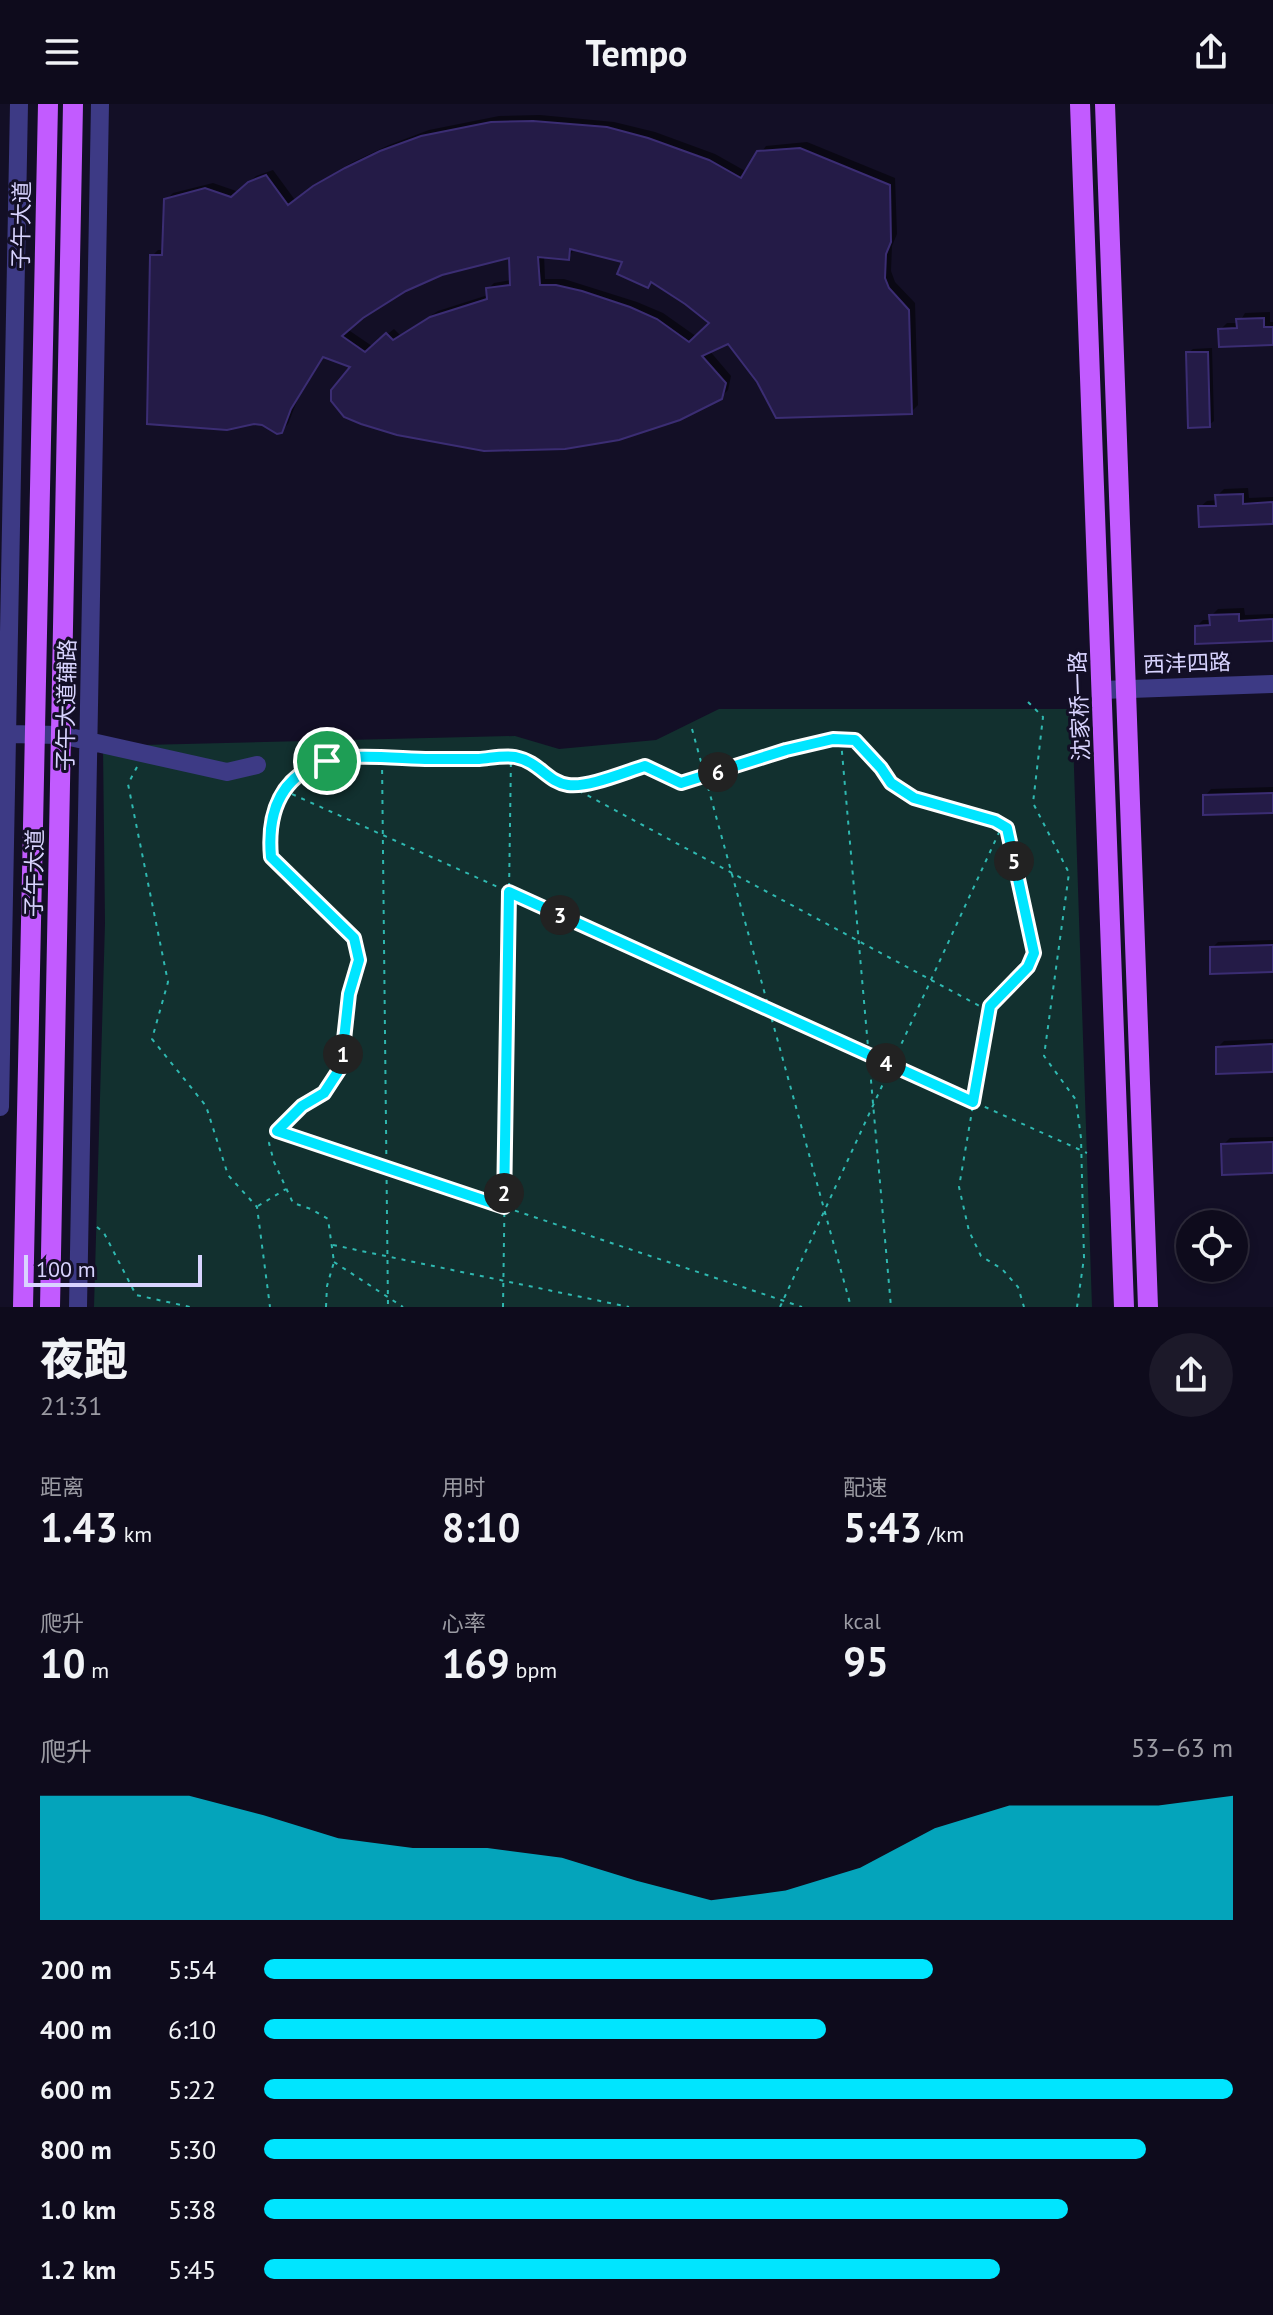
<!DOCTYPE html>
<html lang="zh">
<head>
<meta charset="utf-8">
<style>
	:root { --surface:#0e0b1c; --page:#1c1929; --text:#f1f3f6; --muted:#9b9ba3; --line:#2e2b3b; --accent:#00e5ff }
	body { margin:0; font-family:"PT Sans","Noto Sans SC",sans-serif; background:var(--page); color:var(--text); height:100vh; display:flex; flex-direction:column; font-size:30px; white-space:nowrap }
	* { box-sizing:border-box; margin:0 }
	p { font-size:26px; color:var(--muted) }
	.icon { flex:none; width:44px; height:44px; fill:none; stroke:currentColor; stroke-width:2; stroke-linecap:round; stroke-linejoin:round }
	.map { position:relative; height:1203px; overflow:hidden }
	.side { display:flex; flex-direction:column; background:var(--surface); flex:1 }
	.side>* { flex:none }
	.buttons { position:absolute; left:1176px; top:1106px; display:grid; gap:16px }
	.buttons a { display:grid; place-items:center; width:72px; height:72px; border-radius:50%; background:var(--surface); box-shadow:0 4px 12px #0003,0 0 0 2px var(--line); font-size:40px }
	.scale { position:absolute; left:24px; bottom:20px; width:178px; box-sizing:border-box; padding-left:8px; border:4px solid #d9d4ff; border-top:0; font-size:22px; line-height:28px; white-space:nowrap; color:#d9d4ff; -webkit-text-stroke:6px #130f26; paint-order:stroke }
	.pin { position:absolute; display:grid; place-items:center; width:68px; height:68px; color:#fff; margin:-34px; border:4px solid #fff; border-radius:50%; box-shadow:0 2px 8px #0007 }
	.km { position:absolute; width:40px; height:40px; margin:-20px; border-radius:50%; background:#222; color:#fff; font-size:22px; line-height:40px; text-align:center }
	.round { display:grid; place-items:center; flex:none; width:84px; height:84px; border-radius:42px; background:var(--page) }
	.head { display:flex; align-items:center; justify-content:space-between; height:136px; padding:0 40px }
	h1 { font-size:44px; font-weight:800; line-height:60px }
	.stats { display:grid; grid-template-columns:repeat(3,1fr); gap:12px; height:136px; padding:8px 40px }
	.stats div { display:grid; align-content:center }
	.stats b { font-size:40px; font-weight:800 }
	.stats small { font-size:22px; font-weight:400 }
	.stats p { font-size:22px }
	.chart { height:224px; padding:16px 40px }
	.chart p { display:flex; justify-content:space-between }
	.chart svg { width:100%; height:144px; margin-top:8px; fill:var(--accent); opacity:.7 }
	ul { padding:0 40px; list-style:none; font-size:26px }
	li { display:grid; grid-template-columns:128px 96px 1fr; align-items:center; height:60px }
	li i { height:20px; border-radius:10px; background:var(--accent) }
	header { display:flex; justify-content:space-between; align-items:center; height:104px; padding:0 40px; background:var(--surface); font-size:36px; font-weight:800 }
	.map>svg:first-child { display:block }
</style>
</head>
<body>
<header><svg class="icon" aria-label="menu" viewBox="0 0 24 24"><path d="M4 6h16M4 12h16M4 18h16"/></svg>Tempo<svg class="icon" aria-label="share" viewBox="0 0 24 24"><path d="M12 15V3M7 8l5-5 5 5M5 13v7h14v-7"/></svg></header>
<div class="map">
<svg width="1273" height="1203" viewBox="0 0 1273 1203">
	<rect width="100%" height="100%" fill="#130f26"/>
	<path fill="#12302f" d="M719,605H1072L1092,1203H94L105,819L103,642L515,632L559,645L656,636Z"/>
	<path fill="#0007" fill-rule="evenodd" d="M540,11L614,18L655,28L715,50L747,68L766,42L807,38L895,74L897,130L892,142L891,167L895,178L915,199L918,301L911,308L759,277L729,237L709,246L731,272L728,286L721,293L353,262L325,251L297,297L288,320L281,327L152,152L158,146H165L166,96L173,89L213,79L239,88L256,72L273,66L295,96L322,76L353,58L389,41L429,26L499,12ZM575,144L624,157L647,182L652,177L686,198L712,219L697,233L663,209L637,198L564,175H545L544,151L568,154ZM511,151L512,176L494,179L488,185V191L438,207L400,231L394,225L372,242L347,225L394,191L425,176Z
		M1270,208V218H1273V239L1220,226L1227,219H1239L1245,209Z
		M1212,244L1214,317L1209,321L1188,249L1193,245Z
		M1248,384L1249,394L1273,393V418L1200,403L1207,397L1217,396V392L1224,385Z
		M1244,504L1245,511L1273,510V535L1197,522L1203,516H1211V512L1218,505Z
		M1273,683V707L1205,692L1211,685Z
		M1273,836V866L1212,844L1218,838Z
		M1273,935V966L1218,943L1224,937Z
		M1273,1033V1067L1223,1041L1230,1034Z"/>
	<path fill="#241b47" stroke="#3b2d73" stroke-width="2" fill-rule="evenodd" d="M533,17L607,23L648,34L709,56L741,74L757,47L800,44L890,81L891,138L886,150L885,174L889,184L909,206L912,310L776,314L757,278L728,240L702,252L726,279L722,295L680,316L619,336L565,345L484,347L397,331L361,320L344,313L331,297V286L350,263L323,253L291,305L282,329L277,330L262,321L254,320L227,326L147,320L150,151H162L164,95L205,84L231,93L248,78L266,71L288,101L313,82L345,64L380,47L421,32L491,18ZM570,145L622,158L617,170L648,184L651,178L685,200L709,219L689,238L657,215L630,203L582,187L556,181H540L538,153L569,156ZM509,154L510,181L486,184L487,195L430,213L393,236L386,229L365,248L342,232L363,214L406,187L442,171Z
		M1264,214V223H1273V241L1219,243L1218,225L1237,224L1236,215Z
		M1186,248H1208L1210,323L1188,324Z
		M1243,390V400L1273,398V420L1199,423L1198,402H1216L1215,391Z
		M1239,510V517L1273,515V537L1195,540V522L1210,521L1209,511Z
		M1273,689V709L1203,711V691Z
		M1273,841V868L1210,870V843Z
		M1273,940V968L1216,970V943Z
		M1273,1038V1069L1222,1071L1221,1040Z"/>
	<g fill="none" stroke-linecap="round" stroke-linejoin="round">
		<path stroke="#2fb8b0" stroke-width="2" stroke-dasharray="4 6" stroke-linecap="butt" d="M692,625L851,1203
			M841,637L891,1203
			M382,656L388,1203
			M137,663L128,680L168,878L152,935L206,1002L228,1071L257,1103L270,1203
			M570,682L987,906
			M283,686L1087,1049
			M278,1027L802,1203
			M258,1102L286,1085
			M97,1123L104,1129L136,1191L190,1203
			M333,1141L629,1203
			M334,1158L403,1203
			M326,1203L327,1182L334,1158L328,1115L311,1105L293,1099L274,1058L269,1039L302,1002L324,989L341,963L349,890L359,856L354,834L319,797L271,753C267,709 280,671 326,657C354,648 400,655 430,655C446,655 463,655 479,655C491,654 504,651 515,653C540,658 547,678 568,681C588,684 626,668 645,662L681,679C738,664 795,635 855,636L881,664L891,679L914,694L995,717L1007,724L1034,849L1028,863L990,902L959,1083L969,1127L981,1152L1002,1165L1018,1183L1024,1203
			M503,1203L511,652
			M780,1203L1002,722"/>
		<path stroke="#3d3a85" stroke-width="18" d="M1102,586L1273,580
			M7,630L61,631L227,668L257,661
			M0,1003L19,0
			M78,1203L100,0"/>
		<path stroke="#c25bff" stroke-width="20" d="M1080,0L1124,1203
			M1105,0L1148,1203
			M23,1203L48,0
			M50,1203L73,0"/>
		<path stroke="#2fb8b0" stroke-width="2" stroke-dasharray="4 6" stroke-linecap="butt" d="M1028,598L1043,613L1033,699L1069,769L1044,952L1076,996L1081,1034L1084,1154L1077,1203"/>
	</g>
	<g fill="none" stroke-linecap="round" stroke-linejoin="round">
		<g stroke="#fff" stroke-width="16">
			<path id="route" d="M833,635L855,636L881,664L891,679L914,694L995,717L1007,724L1034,849L1028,863L990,902L973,998L509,788L504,1103L277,1027L302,1002L324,989L341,963L349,890L359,856L354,834L271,753C267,709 280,672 326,657C352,649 402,655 430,655C446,655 463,655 479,655C491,654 504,651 515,653C540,658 547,678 568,681C588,684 625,668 645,662L681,679L786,646Z"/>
		</g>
		<use href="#route" stroke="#00e5ff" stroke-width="10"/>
	</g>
	<g text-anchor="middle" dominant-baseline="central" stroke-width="6" stroke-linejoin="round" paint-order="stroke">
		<g font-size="22" fill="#d9d4ff" stroke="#130f26">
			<text transform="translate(21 121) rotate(-89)">子午大道</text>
			<text transform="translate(1187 559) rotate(-2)">西沣四路</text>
			<text transform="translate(66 601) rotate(-89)">子午大道辅路</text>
			<text transform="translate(1079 602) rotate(-92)">沈家桥一路</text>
			<text transform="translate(34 769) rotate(-89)">子午大道</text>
		</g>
	</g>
</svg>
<div class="buttons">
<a><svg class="icon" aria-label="locate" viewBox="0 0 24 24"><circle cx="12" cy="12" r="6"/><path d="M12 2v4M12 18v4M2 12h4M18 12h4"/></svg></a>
</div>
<div class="scale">100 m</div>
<div class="pin" style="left:327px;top:657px;background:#1e9e55"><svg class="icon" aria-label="arrive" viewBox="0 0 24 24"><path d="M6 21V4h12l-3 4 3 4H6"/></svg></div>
<b class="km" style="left:343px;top:950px">1</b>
<b class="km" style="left:504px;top:1089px">2</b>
<b class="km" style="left:560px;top:811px">3</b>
<b class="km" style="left:886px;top:959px">4</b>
<b class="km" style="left:1014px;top:757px">5</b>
<b class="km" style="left:718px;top:668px">6</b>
</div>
<section class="side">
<div class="head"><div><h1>夜跑</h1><p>21:31</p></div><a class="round"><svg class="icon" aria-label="share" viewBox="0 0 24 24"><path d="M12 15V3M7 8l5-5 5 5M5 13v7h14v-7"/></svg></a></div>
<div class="stats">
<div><p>距离</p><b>1.43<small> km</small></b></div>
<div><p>用时</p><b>8:10</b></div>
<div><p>配速</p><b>5:43<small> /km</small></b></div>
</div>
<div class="stats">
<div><p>爬升</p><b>10<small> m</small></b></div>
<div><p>心率</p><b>169<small> bpm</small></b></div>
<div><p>kcal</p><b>95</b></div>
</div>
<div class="chart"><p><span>爬升</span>53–63 m</p>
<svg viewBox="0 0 160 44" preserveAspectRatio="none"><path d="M0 44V6L10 6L20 6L30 12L40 19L50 22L60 22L70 25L80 32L90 38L100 35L110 28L120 16L130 9L140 9L150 9L160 6V44z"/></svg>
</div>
<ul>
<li><b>200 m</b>5:54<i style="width:69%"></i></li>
<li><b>400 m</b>6:10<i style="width:58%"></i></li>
<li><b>600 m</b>5:22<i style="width:100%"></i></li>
<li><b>800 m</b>5:30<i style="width:91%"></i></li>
<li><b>1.0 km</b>5:38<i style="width:83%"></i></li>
<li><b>1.2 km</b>5:45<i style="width:76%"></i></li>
</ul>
</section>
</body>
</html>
